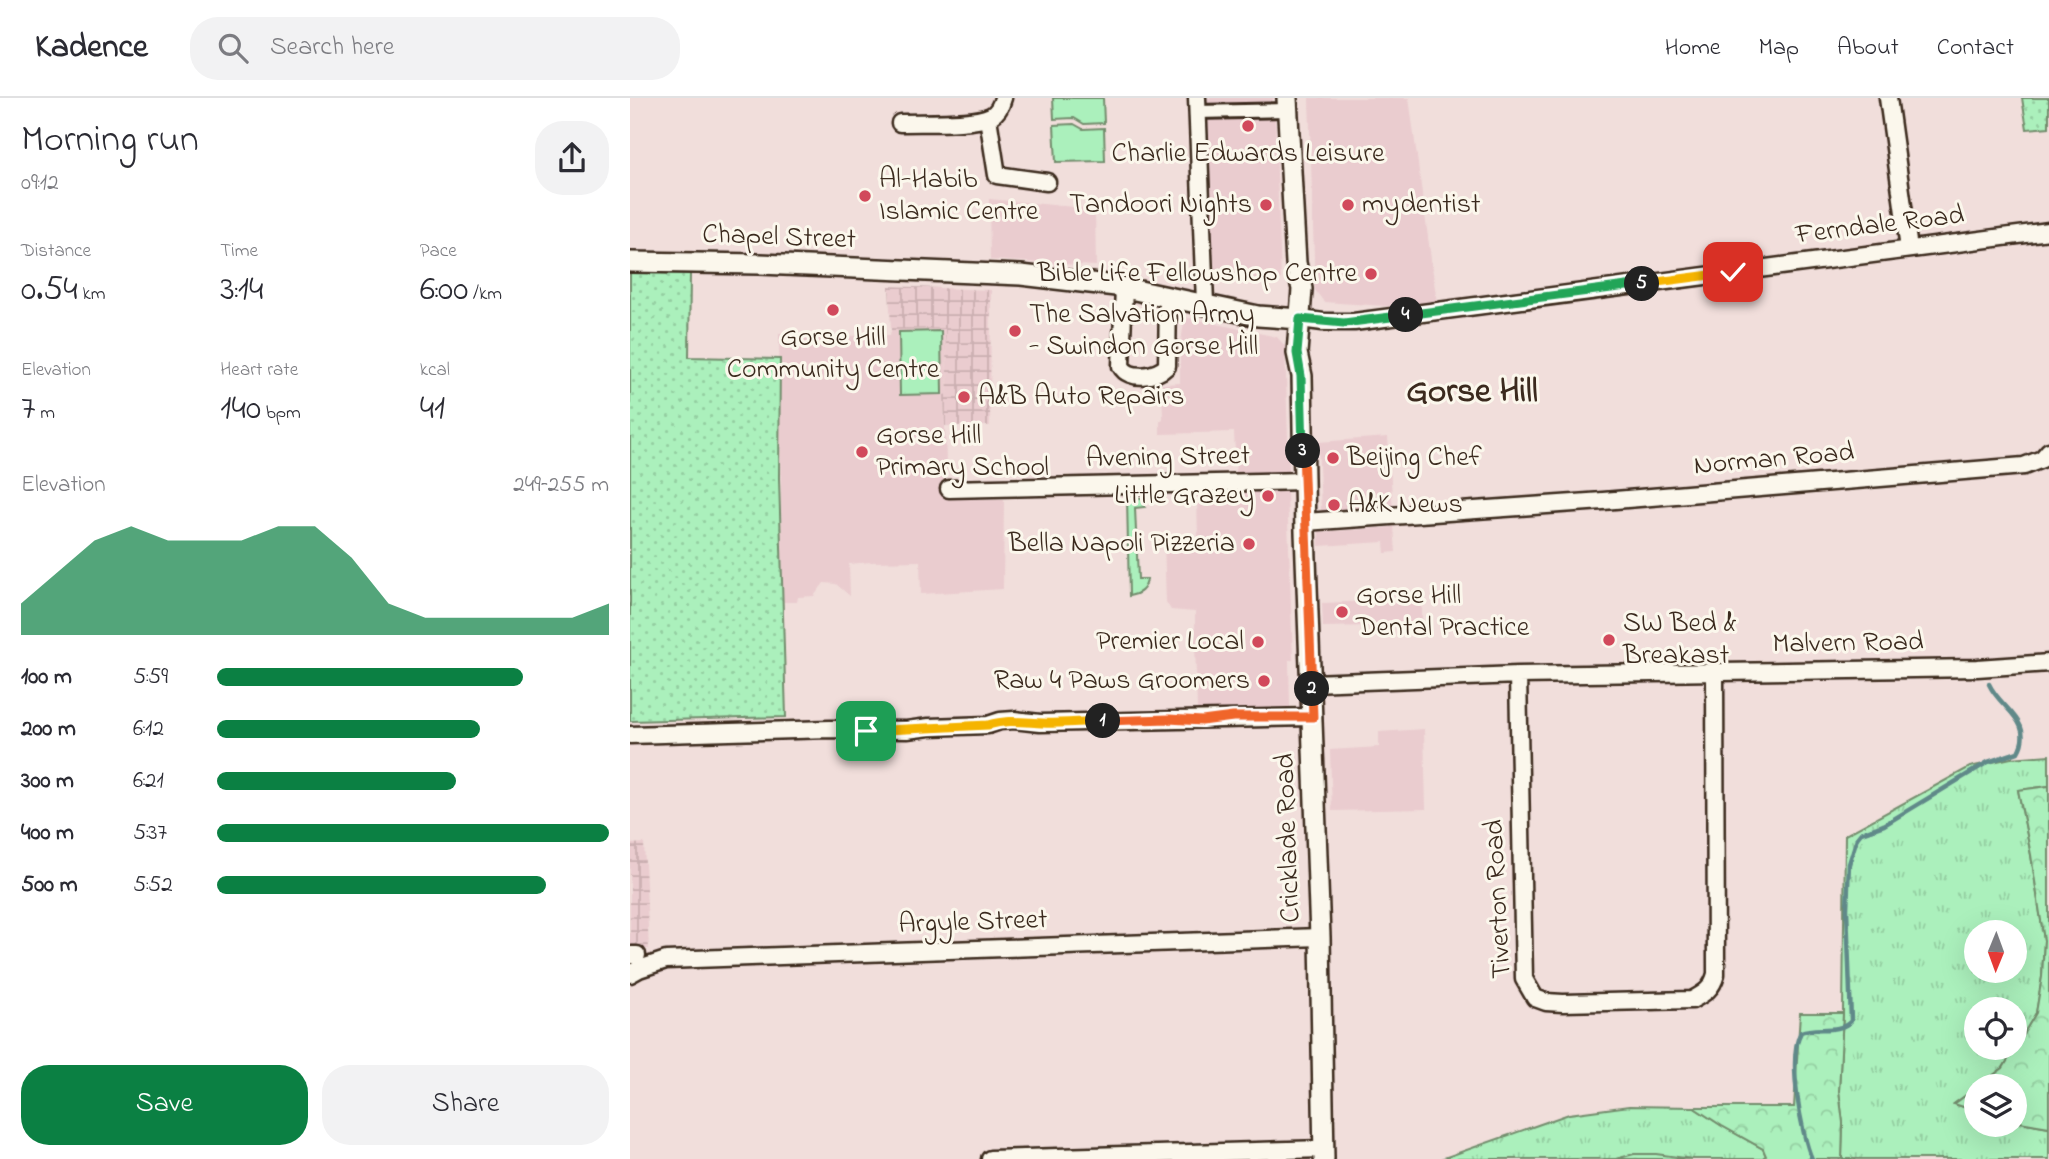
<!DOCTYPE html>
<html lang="en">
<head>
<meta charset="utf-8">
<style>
	:root { --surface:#fff; --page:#f2f2f3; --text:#2b2b33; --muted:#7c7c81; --line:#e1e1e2; --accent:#0b8043 }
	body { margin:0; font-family:"Indie Flower",sans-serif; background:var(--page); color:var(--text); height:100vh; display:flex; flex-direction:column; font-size:26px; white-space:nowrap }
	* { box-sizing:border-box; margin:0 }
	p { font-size:23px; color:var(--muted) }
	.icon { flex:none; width:38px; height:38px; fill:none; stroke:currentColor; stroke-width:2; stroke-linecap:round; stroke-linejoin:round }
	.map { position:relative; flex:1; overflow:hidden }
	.details { display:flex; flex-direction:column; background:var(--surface); width:630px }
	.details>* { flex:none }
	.needle { width:46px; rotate:181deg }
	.buttons { position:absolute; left:1334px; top:822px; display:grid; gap:14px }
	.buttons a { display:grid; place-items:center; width:63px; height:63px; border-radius:50%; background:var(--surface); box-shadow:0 7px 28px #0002; font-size:35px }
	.pin { position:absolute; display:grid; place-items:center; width:60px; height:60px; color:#fff; margin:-30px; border-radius:14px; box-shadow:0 4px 10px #0006 }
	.km { position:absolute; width:35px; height:35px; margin:-18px; border-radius:50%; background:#222; color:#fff; font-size:19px; line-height:35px; text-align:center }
	.round { display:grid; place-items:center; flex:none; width:74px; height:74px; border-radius:28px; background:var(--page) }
	.headline { display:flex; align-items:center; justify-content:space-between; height:119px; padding:0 21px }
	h1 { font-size:38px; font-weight:600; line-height:52px }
	.metrics { display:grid; grid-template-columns:repeat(3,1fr); gap:10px; height:119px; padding:7px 21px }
	.metrics div { display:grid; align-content:center }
	.metrics b { font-size:35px; font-weight:600 }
	.metrics small { font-size:19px; font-weight:400 }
	.metrics p { font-size:19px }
	.chart { height:196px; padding:14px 21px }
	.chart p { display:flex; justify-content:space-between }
	.chart svg { width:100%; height:126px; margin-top:7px; fill:var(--accent); opacity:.7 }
	.cta { display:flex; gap:14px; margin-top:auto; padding:14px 21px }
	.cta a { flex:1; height:80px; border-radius:28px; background:var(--accent); color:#fff; font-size:28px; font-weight:600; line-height:80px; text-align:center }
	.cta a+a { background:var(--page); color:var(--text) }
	ul { padding:0 21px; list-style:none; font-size:23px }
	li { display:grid; grid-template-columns:112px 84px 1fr; align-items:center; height:52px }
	li i { height:18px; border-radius:9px; background:var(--accent) }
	header { display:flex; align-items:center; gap:42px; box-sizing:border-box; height:98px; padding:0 35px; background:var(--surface); border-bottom:2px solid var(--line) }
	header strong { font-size:33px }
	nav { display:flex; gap:38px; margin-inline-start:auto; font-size:24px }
	.search { width:490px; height:63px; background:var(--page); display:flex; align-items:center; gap:18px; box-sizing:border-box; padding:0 24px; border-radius:28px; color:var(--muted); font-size:26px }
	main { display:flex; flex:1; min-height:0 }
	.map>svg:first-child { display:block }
</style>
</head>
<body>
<header>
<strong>Kadence</strong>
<div class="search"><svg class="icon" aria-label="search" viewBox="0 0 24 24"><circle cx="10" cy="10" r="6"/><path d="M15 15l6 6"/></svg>Search here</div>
<nav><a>Home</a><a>Map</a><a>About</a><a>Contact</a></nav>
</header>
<main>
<section class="details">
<div class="headline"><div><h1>Morning run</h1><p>09:12</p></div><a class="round"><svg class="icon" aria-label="share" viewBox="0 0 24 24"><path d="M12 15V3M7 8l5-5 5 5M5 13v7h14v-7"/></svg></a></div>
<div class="metrics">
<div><p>Distance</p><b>0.54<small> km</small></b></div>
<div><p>Time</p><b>3:14</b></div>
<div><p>Pace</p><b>6:00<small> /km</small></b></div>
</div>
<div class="metrics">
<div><p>Elevation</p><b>7<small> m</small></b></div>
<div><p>Heart rate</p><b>140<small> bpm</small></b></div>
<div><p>kcal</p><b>41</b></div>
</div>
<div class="chart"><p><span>Elevation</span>249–255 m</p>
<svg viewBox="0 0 160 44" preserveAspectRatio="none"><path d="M0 44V33L10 22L20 11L30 6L40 11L50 11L60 11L70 6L80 6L90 17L100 33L110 38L120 38L130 38L140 38L150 38L160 33V44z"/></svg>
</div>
<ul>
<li><b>100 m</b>5:59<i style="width:78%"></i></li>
<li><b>200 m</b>6:12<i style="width:67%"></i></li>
<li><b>300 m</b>6:21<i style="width:61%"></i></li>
<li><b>400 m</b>5:37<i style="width:100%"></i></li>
<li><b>500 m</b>5:52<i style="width:84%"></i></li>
</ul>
<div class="cta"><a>Save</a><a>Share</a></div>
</section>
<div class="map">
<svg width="1419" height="1061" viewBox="0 0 1419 1061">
	<defs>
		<pattern id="industrial-grid" width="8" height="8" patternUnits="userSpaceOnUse" patternTransform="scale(1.75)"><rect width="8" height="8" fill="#eacccf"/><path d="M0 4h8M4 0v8" fill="none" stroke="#caafb1"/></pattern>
		<pattern id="grass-tufts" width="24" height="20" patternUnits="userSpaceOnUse" patternTransform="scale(1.75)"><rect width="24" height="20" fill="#abf0bc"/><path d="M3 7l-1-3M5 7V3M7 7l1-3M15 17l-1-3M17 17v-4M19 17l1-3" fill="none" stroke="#94cea1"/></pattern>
		<pattern id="forest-crowns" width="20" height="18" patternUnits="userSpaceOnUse" patternTransform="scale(1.75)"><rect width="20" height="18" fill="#abf0bc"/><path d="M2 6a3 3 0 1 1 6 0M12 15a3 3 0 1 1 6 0" fill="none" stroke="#94cea1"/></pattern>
		<pattern id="park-dots" width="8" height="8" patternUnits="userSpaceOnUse" patternTransform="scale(1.75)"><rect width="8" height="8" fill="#abf0bc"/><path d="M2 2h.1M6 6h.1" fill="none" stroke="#94cea1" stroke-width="1.8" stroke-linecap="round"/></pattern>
	</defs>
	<rect width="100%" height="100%" fill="#f1dedb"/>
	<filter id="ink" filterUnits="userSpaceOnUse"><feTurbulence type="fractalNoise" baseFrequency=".0143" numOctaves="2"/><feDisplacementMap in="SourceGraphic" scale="14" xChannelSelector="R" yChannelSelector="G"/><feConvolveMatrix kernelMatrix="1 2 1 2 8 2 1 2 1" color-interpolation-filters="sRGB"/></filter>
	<g filter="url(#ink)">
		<path fill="#eacccf" d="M573,0H644L639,6L573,8Z
			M679,0H779L807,205L771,209L694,204L685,192Z
			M645,20L651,182L581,184L575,22Z
			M359,101L465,111L466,168L360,162Z
			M555,219L647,239L655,248L659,373L654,378L606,379L604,334L530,336V323L533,322L532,286L550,285V249Z
			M315,231L318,297H314L317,401H374L373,491L291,496L290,463L241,464L219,466L220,498L206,486L194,485L184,498L168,499L167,504H152L149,235L228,238H260L261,232Z
			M758,339L763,413L697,416L691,412L688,344Z
			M657,394L663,562H659L660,609L567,612L565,544L558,536L565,530V514L541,512L536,504L534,443L568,442L567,396Z
			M764,429L766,454L755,455L754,444L689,448V434Z
			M792,501V527L693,529L692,505Z
			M794,631L796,711L702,713L700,652L749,649V634Z"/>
		<path fill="url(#industrial-grid)" d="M259,188L361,192L360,328H315L314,297L318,296L315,231L261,232Z
			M14,745L19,851H0V746Z"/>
		<path fill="url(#grass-tufts)" stroke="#738d6d" stroke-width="2" fill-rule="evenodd" d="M497,399L512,400L515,409L505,410L508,481H517C516,492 509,496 499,498Z
			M1419,657V688L1388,692L1401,757L1414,842L1412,879L1406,915L1373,970L1324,1006L1346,1013V1027H1384V1023L1419,1029V1061H1212L1213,1025L1209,993L1213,915L1215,737L1340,669L1381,660ZM1346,835H1384V873H1346ZM1346,912H1384V950H1346Z
			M999,1008L1063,1009L1092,1028L1133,1051L1136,1058L1131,1061C1108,1061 1086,1061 1063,1061C1034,1060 1016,1053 986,1061H811L939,1016Z"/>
		<path fill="url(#forest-crowns)" stroke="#738d6d" stroke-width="2" d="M1419,688V1029L1384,1023V989H1347L1373,970L1406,915L1412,879L1414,842L1401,757L1388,692Z
			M1170,915H1213L1209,993L1213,1025L1212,1061H1131L1136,1058L1133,1051L1092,1028L1063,1009H1164Z
			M1346,990V1013L1324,1006Z
			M1004,1056H1026L1062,1061H986Z"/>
		<path fill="url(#park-dots)" stroke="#738d6d" stroke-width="2" d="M1392,0H1419V29L1397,31Z
			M0,174L60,176L59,259L150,261L149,380L156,619L0,623Z"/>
		<path fill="#abf0bc" stroke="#738d6d" stroke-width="2" d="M423,0H473L474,25L454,26L444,20L424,21Z
			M444,26L453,31L474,30L475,63L426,64L424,27Z
			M311,233L312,296L270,297L269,234Z"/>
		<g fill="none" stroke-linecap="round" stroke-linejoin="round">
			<path stroke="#608989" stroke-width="4.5" d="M1182,1061C1171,1036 1157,958 1171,934C1186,928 1209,936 1221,923L1217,811L1219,766L1227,740L1231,735L1254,727L1358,664L1388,654C1405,623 1370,611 1359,586"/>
			<g stroke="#3b2a1e" stroke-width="18">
				<path id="pedestrian" d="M567,14L658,12"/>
			</g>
			<g stroke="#3b2a1e" stroke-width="21">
				<path id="minor" d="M567,0L575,205
					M1258,0L1279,151
					M358,20L367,77L417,84
					M270,25C291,24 343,27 361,18C368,14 371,8 373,0
					M494,189L491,268C499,283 526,279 537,268L538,198
					M670,221L693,224H724L1419,133
					M319,391L674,383
					M675,424L973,403L1394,368L1412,361L1419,353
					M888,577L894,881L905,900L916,904L933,905L1062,902C1075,895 1082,891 1086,876L1085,575
					M682,585L888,577L1347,570L1419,565
					M0,637L200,631L277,632L299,629L358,627L370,623L384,622L410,625L683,619
					M0,857H7
					M0,876L9,871L36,862L690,839
					M360,1061L694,1051"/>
			</g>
			<g stroke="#3b2a1e" stroke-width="24">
				<path id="tertiary" d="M657,0L666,165L672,191L667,255L672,278L675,434L690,839L694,1061
					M0,164L130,166L391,177L486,188L628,218L670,221"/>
			</g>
			<use href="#pedestrian" stroke="#fbf7ec" stroke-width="12"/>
			<use href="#minor" stroke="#fbf7ec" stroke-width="16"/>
			<use href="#tertiary" stroke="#fbf7ec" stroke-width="19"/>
		</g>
	</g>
	<g fill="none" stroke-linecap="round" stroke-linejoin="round" filter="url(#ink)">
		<g stroke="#fff" stroke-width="14">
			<path id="split-1" d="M236,633L358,627C377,621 393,624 412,625C432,626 453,624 473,623"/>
		</g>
		<g stroke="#fff" stroke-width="14">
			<path id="split-2" d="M473,623L539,621L572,623L603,619H683L682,591"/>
		</g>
		<g stroke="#fff" stroke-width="14">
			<path id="split-3" d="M673,353L682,591"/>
		</g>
		<g stroke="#fff" stroke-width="14">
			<path id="split-4" d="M673,353L671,278L667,255L670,221L714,225L776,217"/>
		</g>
		<g stroke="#fff" stroke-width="14">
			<path id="split-5" d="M776,217L1012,186"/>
		</g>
		<g stroke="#fff" stroke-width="14">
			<path id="split-6" d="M1012,186L1103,174"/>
		</g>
		<use href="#split-1" stroke="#f5b400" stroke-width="9"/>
		<use href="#split-2" stroke="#f0652b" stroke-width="9"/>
		<use href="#split-3" stroke="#f0652b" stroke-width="9"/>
		<use href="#split-4" stroke="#22a559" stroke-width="9"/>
		<use href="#split-5" stroke="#22a559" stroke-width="9"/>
		<use href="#split-6" stroke="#f5b400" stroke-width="9"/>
	</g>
	<g fill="#d1495b" stroke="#fbf7ec" stroke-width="2.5">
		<circle cx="618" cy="28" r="7"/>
		<circle cx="235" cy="98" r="7"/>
		<circle cx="636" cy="107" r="7"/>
		<circle cx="718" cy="107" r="7"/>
		<circle cx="741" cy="176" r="7"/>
		<circle cx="203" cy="212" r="7"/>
		<circle cx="385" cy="233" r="7"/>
		<circle cx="334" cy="299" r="7"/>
		<circle cx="232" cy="354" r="7"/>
		<circle cx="703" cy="360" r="7"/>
		<circle cx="638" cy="398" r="7"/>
		<circle cx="704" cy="407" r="7"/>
		<circle cx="619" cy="446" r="7"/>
		<circle cx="712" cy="514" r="7"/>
		<circle cx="979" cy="542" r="7"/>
		<circle cx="628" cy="544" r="7"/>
		<circle cx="634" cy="583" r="7"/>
	</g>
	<g text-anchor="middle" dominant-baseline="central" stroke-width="6" stroke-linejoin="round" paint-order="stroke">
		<g font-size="28" fill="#3b2a1e" stroke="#fbf7ec" text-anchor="start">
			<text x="618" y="56" text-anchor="middle">Charlie Edwards Leisure</text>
			<text x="249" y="82">Al-Habib<tspan x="249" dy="32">Islamic Centre</tspan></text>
			<text x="622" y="107" text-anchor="end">Tandoori Nights</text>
			<text x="732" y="107">mydentist</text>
			<text x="727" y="176" text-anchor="end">Bible Life Fellowshop Centre</text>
			<text x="399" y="217">The Salvation Army<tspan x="399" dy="32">- Swindon Gorse Hill</tspan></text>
			<text x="203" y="240" text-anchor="middle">Gorse Hill<tspan x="203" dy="32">Community Centre</tspan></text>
			<text x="348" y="299">A&amp;B Auto Repairs</text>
			<text x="246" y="338">Gorse Hill<tspan x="246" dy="32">Primary School</tspan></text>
			<text x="717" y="360">Beijing Chef</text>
			<text x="624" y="398" text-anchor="end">Little Grazey</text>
			<text x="718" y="407">A&amp;K News</text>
			<text x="605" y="446" text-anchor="end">Bella Napoli Pizzeria</text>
			<text x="726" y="498">Gorse Hill<tspan x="726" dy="32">Dental Practice</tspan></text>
			<text x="993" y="526">SW Bed &amp;<tspan x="993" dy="32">Breakast</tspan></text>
			<text x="614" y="544" text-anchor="end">Premier Local</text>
			<text x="620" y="583" text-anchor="end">Raw 4 Paws Groomers</text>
		</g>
		<g font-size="28" fill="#3b2a1e" stroke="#fbf7ec">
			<text transform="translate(1250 128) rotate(-7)">Ferndale Road</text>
			<text transform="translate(149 140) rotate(2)">Chapel Street</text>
			<text transform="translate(538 360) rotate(-1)">Avening Street</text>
			<text transform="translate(1144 362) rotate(-5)">Norman Road</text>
			<text transform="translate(1218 546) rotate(-1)">Malvern Road</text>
			<text transform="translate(659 740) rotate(-92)">Cricklade Road</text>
			<text transform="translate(869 801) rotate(-93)">Tiverton Road</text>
			<text transform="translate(343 825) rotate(-2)">Argyle Street</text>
		</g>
		<g font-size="35" font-weight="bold" fill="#3b2a1e" stroke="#fbf7ec">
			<text x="842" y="294">Gorse Hill</text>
		</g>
	</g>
</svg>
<div class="buttons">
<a><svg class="needle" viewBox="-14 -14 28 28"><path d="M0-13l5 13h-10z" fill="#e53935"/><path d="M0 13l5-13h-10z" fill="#7c7c81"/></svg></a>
<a><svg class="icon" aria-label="locate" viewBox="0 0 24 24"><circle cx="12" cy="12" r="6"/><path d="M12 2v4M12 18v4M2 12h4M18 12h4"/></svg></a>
<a><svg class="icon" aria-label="layers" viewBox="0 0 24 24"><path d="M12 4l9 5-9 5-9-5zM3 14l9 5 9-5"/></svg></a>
</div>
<div class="pin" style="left:236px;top:633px;background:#1e9e55"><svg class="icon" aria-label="arrive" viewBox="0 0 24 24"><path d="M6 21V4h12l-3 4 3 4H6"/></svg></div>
<div class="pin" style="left:1103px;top:174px;background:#d93025"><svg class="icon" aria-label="check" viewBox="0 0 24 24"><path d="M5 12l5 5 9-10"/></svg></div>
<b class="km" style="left:473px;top:623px">1</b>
<b class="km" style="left:682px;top:591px">2</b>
<b class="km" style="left:673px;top:353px">3</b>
<b class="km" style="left:776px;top:217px">4</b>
<b class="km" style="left:1012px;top:186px">5</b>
</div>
</main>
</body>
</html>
